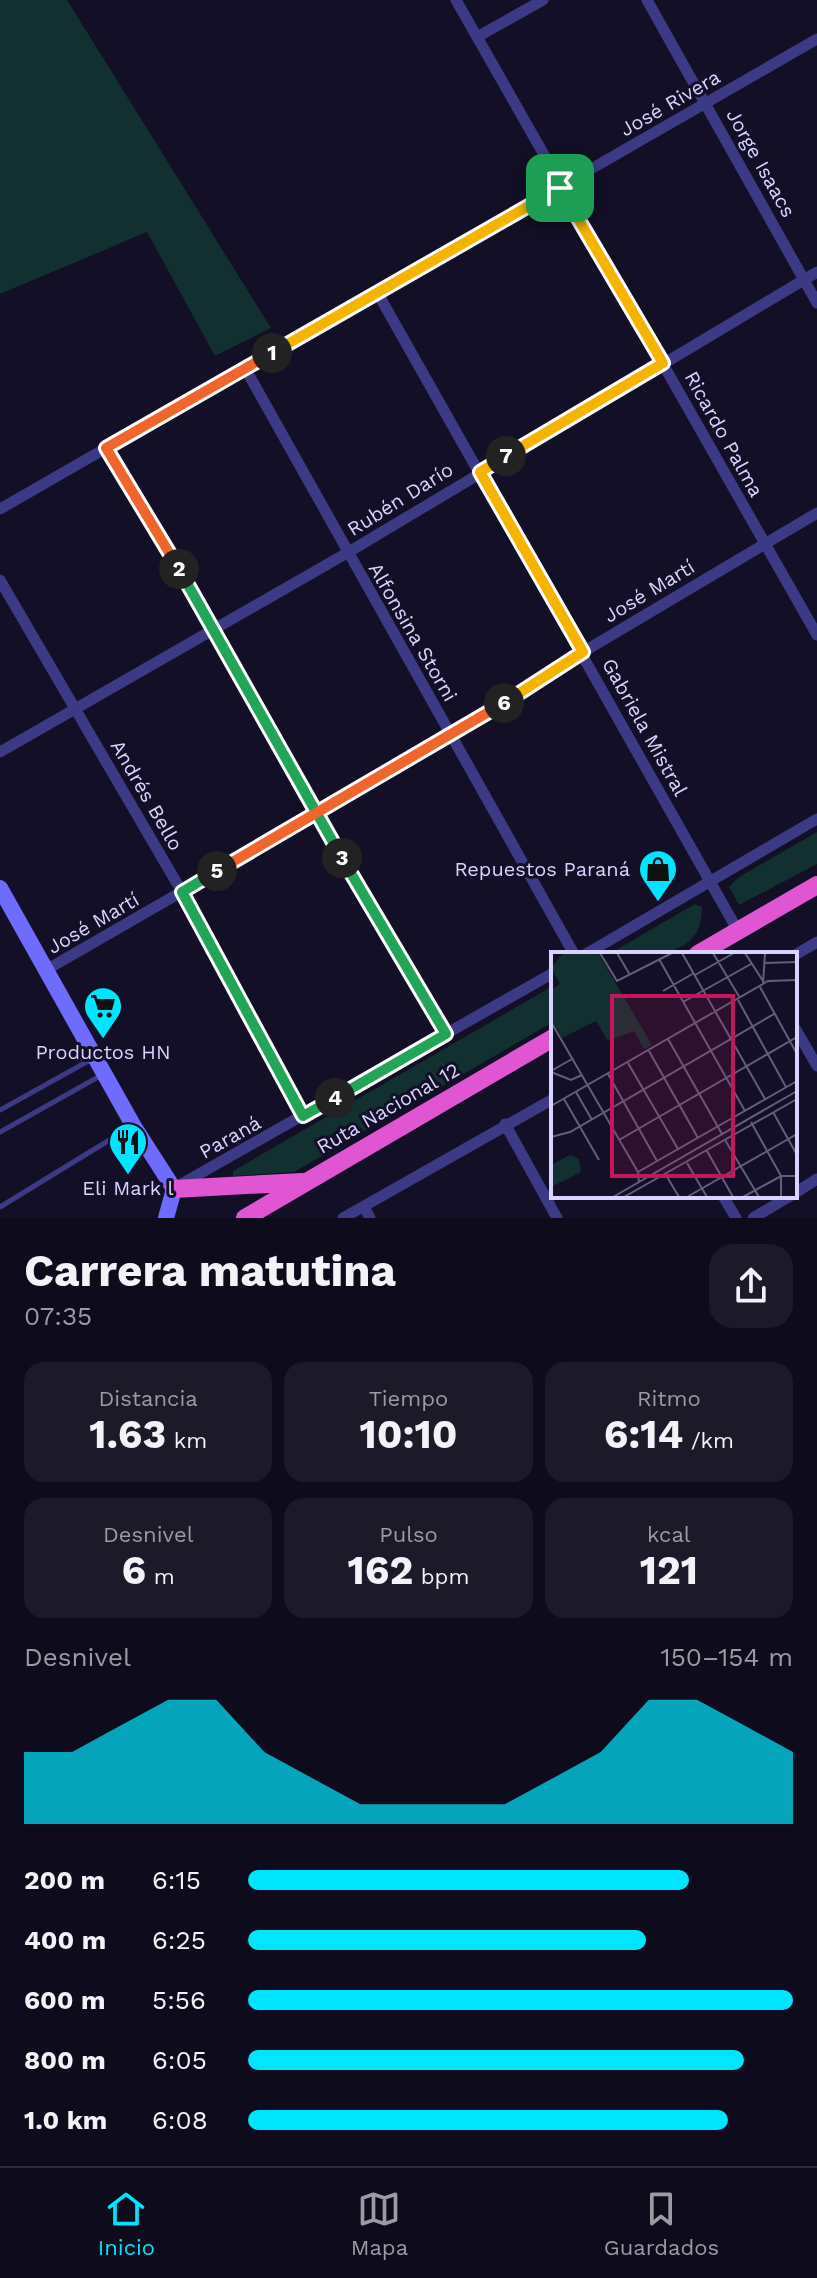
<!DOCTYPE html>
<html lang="es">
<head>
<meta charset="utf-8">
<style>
	:root { --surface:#0e0b1c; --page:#1c1929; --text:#f1f3f6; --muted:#9b9ba3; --line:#2e2b3b; --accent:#00e5ff }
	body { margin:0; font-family:"Work Sans",sans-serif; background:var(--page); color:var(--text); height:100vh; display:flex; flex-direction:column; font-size:30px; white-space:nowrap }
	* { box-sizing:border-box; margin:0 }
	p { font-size:26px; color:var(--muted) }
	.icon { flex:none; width:44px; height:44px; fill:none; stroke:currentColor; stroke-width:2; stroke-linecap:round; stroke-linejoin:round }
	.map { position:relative; height:1218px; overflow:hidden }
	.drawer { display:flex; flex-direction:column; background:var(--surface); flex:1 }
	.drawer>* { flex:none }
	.pin { position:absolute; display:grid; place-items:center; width:68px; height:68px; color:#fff; margin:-34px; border-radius:16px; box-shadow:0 4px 12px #0006 }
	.km { position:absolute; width:40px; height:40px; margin:-20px; border-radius:50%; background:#222; color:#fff; font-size:22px; line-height:40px; text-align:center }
	.round { display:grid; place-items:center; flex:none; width:84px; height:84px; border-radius:24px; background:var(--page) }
	.overview { display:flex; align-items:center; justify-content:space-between; height:136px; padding:0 24px }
	h1 { font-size:44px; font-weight:700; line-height:60px }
	.metrics { display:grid; grid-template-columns:repeat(3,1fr); gap:12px; height:136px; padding:8px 24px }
	.metrics div { display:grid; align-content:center; border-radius:20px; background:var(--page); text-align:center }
	.metrics b { font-size:40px; font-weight:700 }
	.metrics small { font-size:22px; font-weight:400 }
	.metrics p { font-size:22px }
	.chart { height:224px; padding:16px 24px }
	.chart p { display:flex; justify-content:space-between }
	.chart svg { width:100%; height:144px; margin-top:8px; fill:var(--accent); opacity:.7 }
	ul { padding:0 24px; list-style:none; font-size:26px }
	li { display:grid; grid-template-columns:128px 96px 1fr; align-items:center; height:60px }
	li i { height:20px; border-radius:10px; background:var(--accent) }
	.tab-bar { display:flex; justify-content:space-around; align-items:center; height:112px; border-top:2px solid var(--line); background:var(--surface); font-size:22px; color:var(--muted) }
	.tab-bar a { display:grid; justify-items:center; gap:4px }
	.tab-bar .current { color:var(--accent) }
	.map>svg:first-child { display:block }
</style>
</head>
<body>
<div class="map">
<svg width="817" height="1218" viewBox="0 0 817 1218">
	<rect width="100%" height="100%" fill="#130f26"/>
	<path fill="#12302f" d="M0,0H67L271,328L215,356L147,232L0,294Z
		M817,832V864L739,905L729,887L739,877Z
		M695,904L702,907C702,962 646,954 609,954Z
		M553,986V1022L294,1172L233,1176V1171Z"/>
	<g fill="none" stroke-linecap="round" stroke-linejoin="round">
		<path stroke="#3d3a85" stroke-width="5" d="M0,1110L92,1059
			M0,1132L100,1076
			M0,1207L129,1128"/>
		<path stroke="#3d3a85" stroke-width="11" d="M456,0L817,635
			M647,0L817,303
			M477,37L543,0
			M377,292L738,931
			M245,368L574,954
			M106,448C223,641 331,839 446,1034
			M0,509L817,39
			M0,580L182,892L303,1116
			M0,752L347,553L817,272
			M586,954L817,819
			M795,955L817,942
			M46,970L452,736L583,652L817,513
			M795,1028L817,1066
			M505,1124L557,1218
			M178,1186L553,973
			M795,1193L817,1179
			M723,1196L736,1218
			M364,1207L370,1218
			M343,1218L553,1099
			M753,1218L790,1196"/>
		<path stroke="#6f6bff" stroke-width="16" d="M0,888L133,1125L174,1189L166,1218"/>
		<path stroke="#e055d1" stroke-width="18" d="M698,954L817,885
			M174,1189L302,1182
			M245,1218L553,1038"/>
	</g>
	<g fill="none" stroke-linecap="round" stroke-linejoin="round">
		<g stroke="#fff" stroke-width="16">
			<path id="split-1" d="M272,353L560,188"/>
		</g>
		<g stroke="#fff" stroke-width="16">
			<path id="split-2" d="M179,569L106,448L272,353"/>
		</g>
		<g stroke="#fff" stroke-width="16">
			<path id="split-3" d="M179,569L342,858"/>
		</g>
		<g stroke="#fff" stroke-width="16">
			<path id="split-4" d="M335,1098L446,1034L342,858"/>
		</g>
		<g stroke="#fff" stroke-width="16">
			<path id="split-5" d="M217,871L182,892L303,1116L335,1098"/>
		</g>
		<g stroke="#fff" stroke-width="16">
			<path id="split-6" d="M217,871L504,703"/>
		</g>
		<g stroke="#fff" stroke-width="16">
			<path id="split-7" d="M504,703L583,652L480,472L506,456"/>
		</g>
		<g stroke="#fff" stroke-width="16">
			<path id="split-8" d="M506,456L663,363L560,188"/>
		</g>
		<use href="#split-1" stroke="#f5b400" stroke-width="10"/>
		<use href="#split-2" stroke="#f0652b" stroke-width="10"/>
		<use href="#split-3" stroke="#22a559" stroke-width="10"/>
		<use href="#split-4" stroke="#22a559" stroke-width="10"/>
		<use href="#split-5" stroke="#22a559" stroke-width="10"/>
		<use href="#split-6" stroke="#f0652b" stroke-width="10"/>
		<use href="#split-7" stroke="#f5b400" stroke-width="10"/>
		<use href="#split-8" stroke="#f5b400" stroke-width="10"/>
	</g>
	<defs>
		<g id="shop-pin" transform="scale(2)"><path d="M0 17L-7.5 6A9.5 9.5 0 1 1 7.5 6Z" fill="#00e5ff" stroke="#130f26"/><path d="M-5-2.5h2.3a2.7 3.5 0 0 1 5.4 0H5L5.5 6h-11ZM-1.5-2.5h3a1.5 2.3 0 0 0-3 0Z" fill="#111"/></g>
		<g id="supermarket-pin" transform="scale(2)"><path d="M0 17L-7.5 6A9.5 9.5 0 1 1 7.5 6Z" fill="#00e5ff" stroke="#130f26"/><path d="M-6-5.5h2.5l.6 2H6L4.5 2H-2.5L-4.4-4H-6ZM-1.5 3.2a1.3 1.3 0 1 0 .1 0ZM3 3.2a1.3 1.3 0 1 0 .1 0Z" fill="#111"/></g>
		<g id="restaurant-pin" transform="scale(2)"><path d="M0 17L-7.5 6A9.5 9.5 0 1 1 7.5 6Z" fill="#00e5ff" stroke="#130f26"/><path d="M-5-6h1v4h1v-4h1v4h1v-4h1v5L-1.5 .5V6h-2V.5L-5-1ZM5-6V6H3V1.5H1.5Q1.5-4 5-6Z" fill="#111"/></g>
	</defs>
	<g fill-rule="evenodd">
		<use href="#shop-pin" x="658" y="869"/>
		<use href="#supermarket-pin" x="103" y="1006"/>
		<use href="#restaurant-pin" x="128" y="1142"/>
	</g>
	<g text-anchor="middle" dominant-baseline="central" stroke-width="6" stroke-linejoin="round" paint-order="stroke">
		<g font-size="20" fill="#d9d4ff" stroke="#130f26">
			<text transform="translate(670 103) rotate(-30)">José Rivera</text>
			<text transform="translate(761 163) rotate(61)">Jorge Isaacs</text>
			<text transform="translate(724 434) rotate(61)">Ricardo Palma</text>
			<text transform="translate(400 499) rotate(-32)">Rubén Darío</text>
			<text transform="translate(649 591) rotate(-31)">José Martí</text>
			<text transform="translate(413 632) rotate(60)">Alfonsina Storni</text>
			<text transform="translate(645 727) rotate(61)">Gabriela Mistral</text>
			<text transform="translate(147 795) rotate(60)">Andrés Bello</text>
			<text transform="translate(93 923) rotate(-30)">José Martí</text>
			<text transform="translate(388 1108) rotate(-30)">Ruta Nacional 12</text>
			<text transform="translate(230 1137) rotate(-29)">Paraná</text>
		</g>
		<g font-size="20" fill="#d9d4ff" stroke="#130f26">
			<text x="630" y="869" text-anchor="end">Repuestos Paraná</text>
			<text x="103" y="1052">Productos HN</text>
			<text x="128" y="1188">Eli Mark l</text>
		</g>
	</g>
	<g transform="translate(551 952)">
		<rect width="246" height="246" fill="#130f26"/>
		<path d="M12,1H47L101,93L93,97L83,79L57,89L45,69L11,86L0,67V38L9,32L0,16ZM19,203L28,207L30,220L0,235V213Z" fill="#12302f"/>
		<path fill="none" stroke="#625e7d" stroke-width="2" d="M49,1L66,29L121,1M66,1L79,23M131,1L214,147M162,1L189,46M194,1L212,29M108,7L194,159M213,11L246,10M144,23L183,1M212,32L214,1M209,35L246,102M112,39L143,21M187,48L235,135M132,50L200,12M0,70L87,220L88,231M117,87L171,182M98,99L147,186M77,111L127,197M0,119L21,107M0,120L20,128L31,123M57,122L106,209M25,140L41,168M13,147L48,208M0,154L217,29L246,28M222,160L246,203M200,170L230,224V245M0,185L19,180L223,62M68,188L246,85M174,188L208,245M156,199L182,245M136,211L156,245M87,220L246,129M115,223L128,245M62,245L246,139M73,245L246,147M136,245L246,182M192,245L230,224H246"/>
		<path fill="#c2185b" fill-opacity="0.15" stroke="#c2185b" stroke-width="4" d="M61,44H182V224H61Z"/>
		<rect width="246" height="246" fill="none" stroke="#d9d4ff" stroke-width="4"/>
	</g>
</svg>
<div class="pin" style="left:560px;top:188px;background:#1e9e55"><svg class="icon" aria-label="arrive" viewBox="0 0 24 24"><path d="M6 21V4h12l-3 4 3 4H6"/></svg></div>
<b class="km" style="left:272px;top:353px">1</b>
<b class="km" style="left:179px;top:569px">2</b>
<b class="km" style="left:342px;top:858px">3</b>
<b class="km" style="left:335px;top:1098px">4</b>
<b class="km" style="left:217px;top:871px">5</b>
<b class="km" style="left:504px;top:703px">6</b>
<b class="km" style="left:506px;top:456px">7</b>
</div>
<section class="drawer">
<div class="overview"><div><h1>Carrera matutina</h1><p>07:35</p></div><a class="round"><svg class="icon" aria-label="share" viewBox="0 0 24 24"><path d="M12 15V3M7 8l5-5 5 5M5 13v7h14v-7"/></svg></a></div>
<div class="metrics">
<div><p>Distancia</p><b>1.63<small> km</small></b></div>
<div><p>Tiempo</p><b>10:10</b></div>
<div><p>Ritmo</p><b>6:14<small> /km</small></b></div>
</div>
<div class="metrics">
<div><p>Desnivel</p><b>6<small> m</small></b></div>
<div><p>Pulso</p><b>162<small> bpm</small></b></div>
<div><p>kcal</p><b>121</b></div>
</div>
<div class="chart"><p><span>Desnivel</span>150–154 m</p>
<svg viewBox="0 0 160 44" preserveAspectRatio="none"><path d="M0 44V22L10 22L20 14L30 6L40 6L50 22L60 30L70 38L80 38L90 38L100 38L110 30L120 22L130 6L140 6L150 14L160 22V44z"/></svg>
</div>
<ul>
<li><b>200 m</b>6:15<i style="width:81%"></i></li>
<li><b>400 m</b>6:25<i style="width:73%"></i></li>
<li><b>600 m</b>5:56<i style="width:100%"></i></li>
<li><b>800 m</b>6:05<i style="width:91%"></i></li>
<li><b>1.0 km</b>6:08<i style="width:88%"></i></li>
</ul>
</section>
<nav class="tab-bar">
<a class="current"><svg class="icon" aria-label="home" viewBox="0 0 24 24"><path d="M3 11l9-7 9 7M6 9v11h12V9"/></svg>Inicio</a>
<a><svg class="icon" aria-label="map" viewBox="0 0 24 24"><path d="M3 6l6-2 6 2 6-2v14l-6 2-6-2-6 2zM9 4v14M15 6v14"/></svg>Mapa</a>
<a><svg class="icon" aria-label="saved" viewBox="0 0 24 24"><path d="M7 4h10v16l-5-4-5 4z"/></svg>Guardados</a>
</nav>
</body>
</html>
